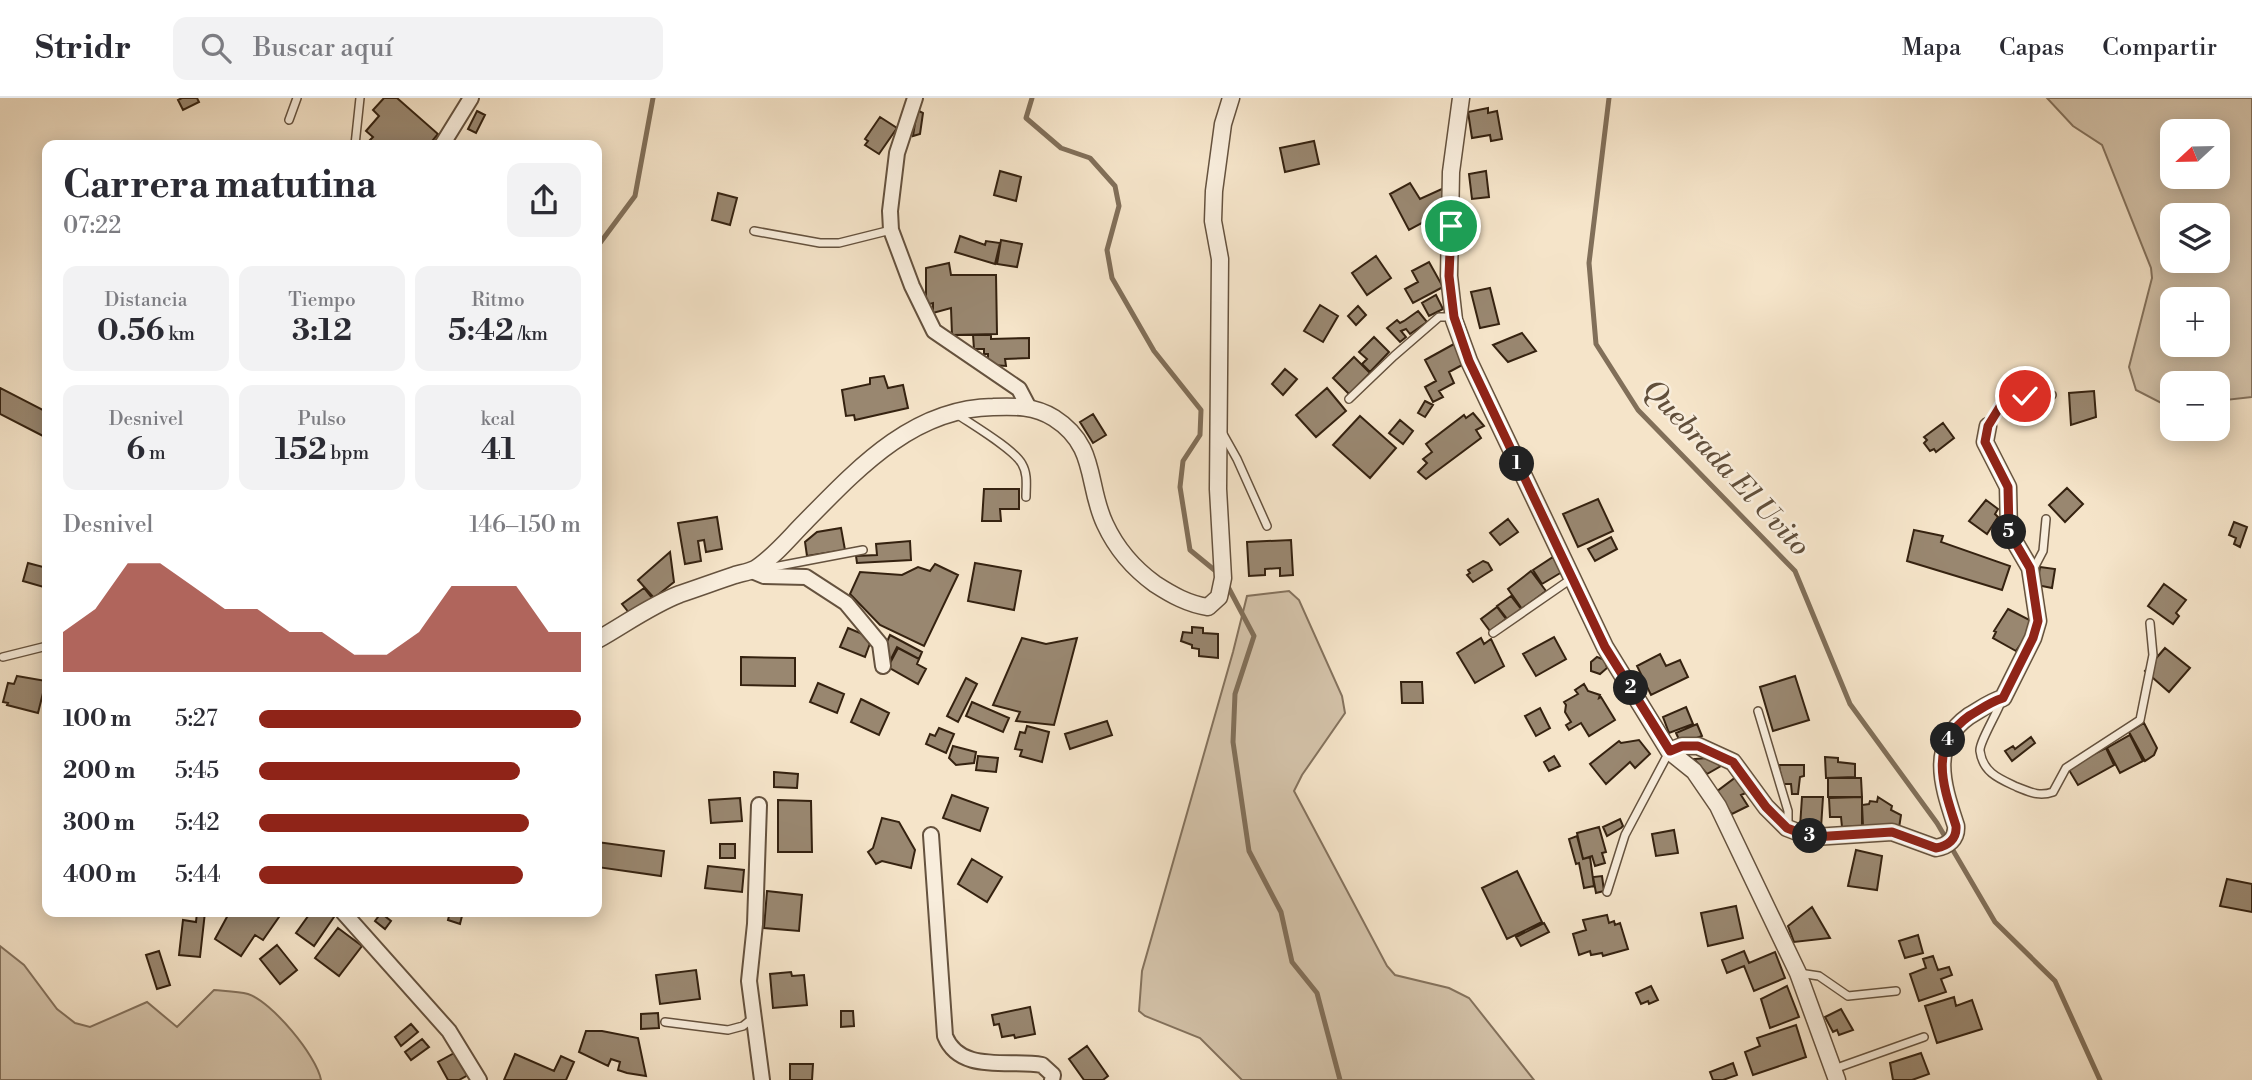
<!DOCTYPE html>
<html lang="es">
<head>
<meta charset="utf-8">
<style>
	:root { --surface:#fff; --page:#f2f2f3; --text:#2b2b33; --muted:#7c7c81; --line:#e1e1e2; --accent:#8f2418 }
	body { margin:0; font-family:"Libre Bodoni",serif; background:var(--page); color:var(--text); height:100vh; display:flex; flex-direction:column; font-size:26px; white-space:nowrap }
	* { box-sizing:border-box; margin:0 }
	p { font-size:23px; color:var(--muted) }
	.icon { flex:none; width:38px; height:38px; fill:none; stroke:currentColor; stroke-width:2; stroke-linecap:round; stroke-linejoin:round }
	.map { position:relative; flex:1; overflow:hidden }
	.sheet { position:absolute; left:42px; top:42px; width:560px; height:777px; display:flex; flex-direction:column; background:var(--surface); border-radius:14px; box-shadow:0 4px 18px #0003 }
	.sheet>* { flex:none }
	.needle { width:46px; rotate:248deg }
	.tools { position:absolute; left:2160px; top:21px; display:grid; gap:14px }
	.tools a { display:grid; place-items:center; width:70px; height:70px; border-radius:14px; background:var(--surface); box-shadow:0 4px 18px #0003; font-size:35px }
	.pin { position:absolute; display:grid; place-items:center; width:60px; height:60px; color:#fff; margin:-30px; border:4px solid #fff; border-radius:50%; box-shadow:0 2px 7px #0007 }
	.km { position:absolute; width:35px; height:35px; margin:-18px; border-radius:50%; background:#222; color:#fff; font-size:19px; line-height:35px; text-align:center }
	.round { display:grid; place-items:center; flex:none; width:74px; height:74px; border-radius:14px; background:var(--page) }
	.overview { display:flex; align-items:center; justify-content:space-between; height:119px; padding:0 21px }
	h1 { font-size:38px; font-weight:800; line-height:52px }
	.stats { display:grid; grid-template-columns:repeat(3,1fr); gap:10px; height:119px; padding:7px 21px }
	.stats div { display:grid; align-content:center; border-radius:14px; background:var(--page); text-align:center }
	.stats b { font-size:30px; font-weight:800 }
	.stats small { font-size:19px; font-weight:400 }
	.stats p { font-size:19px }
	.chart { height:196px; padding:14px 21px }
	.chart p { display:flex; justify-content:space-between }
	.chart svg { width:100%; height:126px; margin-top:7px; fill:var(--accent); opacity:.7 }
	ul { padding:0 21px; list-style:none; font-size:23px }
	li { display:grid; grid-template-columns:112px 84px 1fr; align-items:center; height:52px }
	li i { height:18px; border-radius:9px; background:var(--accent) }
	header { display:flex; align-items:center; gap:42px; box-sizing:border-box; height:98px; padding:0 35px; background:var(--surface); border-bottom:2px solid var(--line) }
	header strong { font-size:33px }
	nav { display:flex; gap:38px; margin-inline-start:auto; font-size:24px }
	.search { width:490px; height:63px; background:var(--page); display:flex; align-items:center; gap:18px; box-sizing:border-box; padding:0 24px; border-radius:14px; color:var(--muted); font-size:26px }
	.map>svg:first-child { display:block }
</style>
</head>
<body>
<header>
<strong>Stridr</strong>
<div class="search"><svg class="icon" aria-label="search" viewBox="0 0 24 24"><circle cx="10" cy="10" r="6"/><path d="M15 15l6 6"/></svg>Buscar aquí</div>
<nav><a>Mapa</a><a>Capas</a><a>Compartir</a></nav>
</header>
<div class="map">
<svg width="2252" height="982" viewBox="0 0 2252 982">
	<rect width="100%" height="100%" fill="#f5e4c9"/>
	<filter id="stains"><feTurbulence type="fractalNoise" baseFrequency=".00286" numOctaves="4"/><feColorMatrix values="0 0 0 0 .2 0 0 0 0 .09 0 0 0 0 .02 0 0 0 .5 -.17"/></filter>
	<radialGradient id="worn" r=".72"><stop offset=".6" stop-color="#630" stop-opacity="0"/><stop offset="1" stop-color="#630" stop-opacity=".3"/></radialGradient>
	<path fill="#d4c3aa" stroke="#84725d" stroke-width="2" fill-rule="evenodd" d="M2047,0H2252V299L2217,303V285H2172V308L2169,309L2136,292L2129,269L2152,180L2151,170L2102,47L2073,28ZM2172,33H2217V79H2172ZM2172,117H2217V163H2172ZM2172,201H2217V247H2172Z
		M1289,493L1299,502L1342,598L1345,615L1302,677L1294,693L1387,868L1395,877L1449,890L1469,900L1534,982H1242L1200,940L1145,918L1139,913L1142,873L1233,554L1247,498Z
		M0,848L24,867L57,911L75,925L90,929L147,904L177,929L214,892C225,893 238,893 248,896C271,903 317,958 321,982H0Z"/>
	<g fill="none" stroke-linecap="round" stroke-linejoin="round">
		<path stroke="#816f59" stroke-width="5" d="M1032,0L1026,20L1061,50L1090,60L1115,88L1119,108L1107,152L1112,180L1154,253L1201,312L1200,337L1183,363L1180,389L1190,452L1218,475
			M1609,0L1589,165L1596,246L1638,312L1795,473L1850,606L1937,725L1995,824L2055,883L2100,982
			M597,149L635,98L653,0
			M1226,485L1254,538L1235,596L1233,644L1249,753L1281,814L1292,864L1317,895L1340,982"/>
	</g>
	<path fill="#998770" stroke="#352210" stroke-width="2" d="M182,0H197L199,4L183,12L178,2Z
		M384,0H397L438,36L429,47H365L373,39L366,33L379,18L373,12Z
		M1488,10V15L1497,13L1502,41L1491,43L1490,37L1472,40L1468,14Z
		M917,12L923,15L920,36L913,38Z
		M477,13L485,17L476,35L468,31Z
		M880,19L897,30L879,56L865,47L868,43L865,41Z
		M1314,43L1319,66L1285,74L1280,50Z
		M1000,73L1021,79L1016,103L994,97Z
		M1486,73L1489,99L1472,101L1469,76Z
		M1410,85L1420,101L1444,90L1446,112L1409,132L1390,96Z
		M718,95L737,100L730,127L712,122Z
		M960,138L985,147L986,143L1000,145L995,166L955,154Z
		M1001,142L1022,146L1017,169L997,166Z
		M1376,158L1391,180L1367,197L1352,175Z
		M1429,164L1443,189L1413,205L1405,191L1418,184L1412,173Z
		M949,165L951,177H996L997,236L952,237L951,210L933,215V205L926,207V170Z
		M1490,190L1499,226L1480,230L1471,194Z
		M1436,197L1443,211L1429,218L1422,205Z
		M1320,207L1338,218L1323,244L1304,233Z
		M1358,208L1366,217L1356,227L1348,218Z
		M1418,213L1427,224L1410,236L1406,231L1401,233L1406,239L1400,244L1387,230L1397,222L1400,225L1404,223Z
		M1522,235L1536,253L1508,264L1493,247Z
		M973,237H991V241L1029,240V260L1005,261L1006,268L993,267L988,263V256H984V251H974Z
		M1374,239L1389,254L1370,274L1362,266L1367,261L1359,254Z
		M1454,246L1464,266L1449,274L1454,285L1439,293L1443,299L1433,304L1425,289L1436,283L1425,262Z
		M1354,259L1370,275L1349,296L1333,280Z
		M1285,271L1297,281L1283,297L1272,286Z
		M884,278L888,290L903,287L908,310L855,322L854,317L846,318L842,292L870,286V280Z
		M0,290L47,314V340L0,316Z
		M1327,290L1346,313L1316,339L1296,317Z
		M2094,293L2096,319L2071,327L2069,295Z
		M1425,303L1433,307L1425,319L1418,315Z
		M1473,315L1484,328L1476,332L1481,340L1426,381L1418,374L1427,365L1423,361L1432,354L1426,346L1464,317L1466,320Z
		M1093,316L1106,337L1093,345L1080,324Z
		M1360,318L1396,350L1370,380L1333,347Z
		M1400,322L1413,333L1403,346L1389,335Z
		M1943,325L1954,340L1936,354L1934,351L1930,353L1924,345L1927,342L1924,339Z
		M2067,390L2083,406L2065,424L2049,407Z
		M984,391H1019V411H1000L1001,423H982Z
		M1598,401L1613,433L1578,449L1563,416Z
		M1986,402L1998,411L1995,416L1998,419L1987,436L1969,423Z
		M717,419L722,451L706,454L704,442L698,443L701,463L685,466L678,425Z
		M1508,421L1518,434L1500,447L1490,435Z
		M2234,424L2247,429L2240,449L2234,446L2236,440L2229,437Z
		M841,430L845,452L807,458L805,444L817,434Z
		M1914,432L1943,438L1941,444L2010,468L2002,492L1907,463Z
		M1611,439L1617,451L1595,463L1588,451Z
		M1291,442L1293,477L1280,478V470L1265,471V477L1249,478L1247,444Z
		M910,443L911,462L857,465L856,458L877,457L876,446Z
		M670,454L674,484L654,500L638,482Z
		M1553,459L1562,474L1542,486L1533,472Z
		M1483,463L1488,465L1492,472L1473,484L1467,477L1470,475L1468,472Z
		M28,465L47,470V490L23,483Z
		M975,465L1021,473L1014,512L968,503Z
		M935,466L958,477L924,548L880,527L850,496L860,474L902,477L918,469L930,473Z
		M2040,469L2055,471L2052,490L2037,487Z
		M1531,473L1546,493L1522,511L1508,491Z
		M2164,486L2186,502L2176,515L2179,518L2173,526L2148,508Z
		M644,490L652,500L630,516L622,506Z
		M1511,498L1521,511L1508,522L1497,508Z
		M1497,509L1506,521L1490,533L1481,521Z
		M2008,511L2035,525L2022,549L2020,547L2016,553L1993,540L1996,534L1994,533Z
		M1192,529L1203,530V535L1218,536V560L1199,558V551L1192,550V547L1181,543L1183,534L1192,535Z
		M848,530L872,540L865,559L840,549Z
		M848,530L872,540L865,559L840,549Z
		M890,537L922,554L919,561L897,549L888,567L886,546Z
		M1554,539L1566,561L1536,578L1523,556Z
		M1022,540L1046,546L1077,540L1054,627L1016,623L1020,614L993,607Z
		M1481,540L1484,546L1491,541L1504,568L1475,585L1457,555Z
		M898,550L919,561L917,566L926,571L918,586L888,569Z
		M2165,550L2190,570L2169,594L2145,573Z
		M1660,556L1666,568L1680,562L1688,579L1651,597L1637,568Z
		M741,559L795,560V588L741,587Z
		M741,559L795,560V588L741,587Z
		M1597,559L1605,562L1607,570L1600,576L1591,573V564Z
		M17,578L46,583L38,615L7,607L8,605L3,604L8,585L14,586Z
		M1795,578L1809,622L1773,633L1760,589Z
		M966,580L977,586L958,624L947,618Z
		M1401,584H1422L1423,605H1402Z
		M818,585L844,596L837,615L810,604Z
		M1584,586L1588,593L1600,597L1599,600L1601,599L1615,622L1589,638L1581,625L1569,632L1566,627L1571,624L1565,614L1566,607L1564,604L1578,596L1575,592Z
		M861,601L889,615L879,637L851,624Z
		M972,604L1009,620L1003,634L966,618Z
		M1686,609L1693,626L1669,635L1663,619Z
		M1540,610L1550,630L1536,638L1525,618Z
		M1107,623L1112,637L1070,651L1065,636Z
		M2144,625L2157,650L2154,657L2145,663L2129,634Z
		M1697,626L1702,638L1681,646L1676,635Z
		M1027,628L1049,634L1042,664L1020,658L1022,652L1015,651L1020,634L1025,635Z
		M939,630L954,636L946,655L926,646L930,636L935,638Z
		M2130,637L2143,663L2120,675L2107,650Z
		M2031,639L2035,645L2012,663L2005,653L2013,648L2015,651Z
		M1639,642L1650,656L1635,670L1630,664L1606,686L1590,666L1619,643L1621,645Z
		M953,648L976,654L974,665L956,667L949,660Z
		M2106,650L2114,667L2078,687L2069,672L2082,662Z
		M978,658L998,660L996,674L976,672Z
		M1554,658L1560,668L1549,673L1544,664Z
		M1825,659L1838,660V664L1855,666V679L1826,680Z
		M1708,660L1721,668L1707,676L1694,661Z
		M1779,667H1804V678L1800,679L1798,696H1792L1791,686H1782Z
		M774,674L798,676L797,690L774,689Z
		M1736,679L1748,694L1741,697L1748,708L1732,716L1716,694Z
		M1828,680H1861L1862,699H1828Z
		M952,697L988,710L980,733L943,720Z
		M1802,699H1823L1821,730L1800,729Z
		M1862,699V728L1842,729L1841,719H1830L1829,700Z
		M1878,699L1892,708L1891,712L1901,717L1899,730L1863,728L1862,707L1869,706L1870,703L1877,704Z
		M740,700L742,723L711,725L709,702Z
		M778,702L811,703L812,754H778Z
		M882,720L899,724L915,752L911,770L882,763L876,766L868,754L873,750Z
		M1620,721L1623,728L1621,730L1607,738L1603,729Z
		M1599,729L1606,754L1602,755L1605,765L1595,768L1592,758L1583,761L1577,735Z
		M1674,732L1678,755L1656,758L1652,736Z
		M1577,738L1583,761L1590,759L1594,788L1584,790L1579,765L1576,766L1569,741Z
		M597,744L664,753L661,778L597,769Z
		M720,746H735V760H720Z
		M1856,752L1882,758L1877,792L1848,788Z
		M972,761L1002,779L987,804L958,786Z
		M708,768L744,772L742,794L705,790Z
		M1517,773L1542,824L1507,841L1482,790Z
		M1602,778L1604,793L1596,795L1593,779Z
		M2227,781L2252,786V814L2220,808Z
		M767,793L802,797L799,833L764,830Z
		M1736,808L1743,840L1708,848L1701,815Z
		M1812,809L1830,840L1794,844L1788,828Z
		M197,814H205L200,859L179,857L183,822L196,824Z
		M224,814H279L281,816L263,842L255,837L241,858L215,841L228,817Z
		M311,814H333L336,816L314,848L296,835Z
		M450,814H463L460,826L448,822Z
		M381,815L391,823L385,831L375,823Z
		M1607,817L1609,825L1614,823L1615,827L1620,825L1628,851L1603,858L1602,855L1591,857L1590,853L1579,857L1573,836L1586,832L1583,822Z
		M1544,825L1549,834L1521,848L1516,839Z
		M338,830L362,848L339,878L315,860Z
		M1918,837L1923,855L1905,860L1899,843Z
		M277,847L297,872L280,886L260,861Z
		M159,853L170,887L157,891L146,857Z
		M1744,853L1749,865L1775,854L1785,880L1754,893L1744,868L1727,875L1722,862Z
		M1933,858L1938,872L1949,869L1952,877L1941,881L1946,894L1919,903L1910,876L1926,870L1923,861Z
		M696,872L700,901L660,906L656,877Z
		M791,874L792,878L804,877L807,907L773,910L770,876Z
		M1651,888L1658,902L1649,906L1648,903L1641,906L1636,895Z
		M1787,888L1799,919L1770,930L1761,901Z
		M1954,899L1956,908L1972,902L1982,931L1937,945L1925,908Z
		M1030,909L1035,936L1015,940L1014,937L1002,939L999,926L994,927L992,917Z
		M1841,911L1853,932L1839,937L1837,932L1833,934L1825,919Z
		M841,913H853L854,928L841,929Z
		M658,915L659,930L641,931V916Z
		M411,926L418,934L401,948L395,939Z
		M1796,927L1806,959L1753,977L1745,954L1760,948L1757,940Z
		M586,933H602L638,940L646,978L627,975L618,972L620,964L611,961L608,968L579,954Z
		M422,941L429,949L411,962L405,954Z
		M1087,948L1108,978L1103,982H1084L1069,961Z
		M456,954L468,977L459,982H448L438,964Z
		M1921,955L1929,976L1912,982H1893L1890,965Z
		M515,956L554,973L561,958L574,964L566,982H504Z
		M1733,965L1737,977L1723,982H1713L1710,974Z
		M790,966H813L812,982H790Z"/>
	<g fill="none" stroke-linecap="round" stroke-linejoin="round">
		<g stroke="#65523e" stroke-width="10">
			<path id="service" d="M289,22L297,0
				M355,47L360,0
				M754,133L820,145H839L891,132
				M1349,301L1394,258L1439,219H1453
				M955,315C971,326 1014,351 1022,366C1028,376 1026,388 1026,399
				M1988,327L2001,307L2025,298L2052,297
				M1223,336L1237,361L1267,428
				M763,471L863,452
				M2032,474L2043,453L2046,421
				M1493,535L1571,481
				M3,559L47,548
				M2001,604C1997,615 1979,645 1980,653C1983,675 2000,681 2017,689C2030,694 2039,699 2053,694L2066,670L2140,622L2153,557L2150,525
				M1758,613L1788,713V729
				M1607,794L1625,737L1669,654
				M1799,875L1819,878L1848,898L1896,893
				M665,924L728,932L743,928L753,920
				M1834,971L1924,939"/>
		</g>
		<g stroke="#65523e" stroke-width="18">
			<path id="minor" d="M915,0L897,55L890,113L891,132L912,188L934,233L1019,291L1029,310
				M442,47L471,0
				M752,473L764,478L806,479L846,505L880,546L883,568
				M759,707L755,826L749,883L762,982
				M931,737L945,938C960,976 1010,961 1042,967L1053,977L1052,982
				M343,814L449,933L479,982"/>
		</g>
		<g stroke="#65523e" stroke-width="19">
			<path id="tertiary" d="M1461,0L1451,74L1449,178L1454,222L1469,263L1605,549L1669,653L1694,673L1718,708L1798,875L1837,982
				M597,542C624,527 651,507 680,496C698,490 717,483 735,477C742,475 749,474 755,471C774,459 789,440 805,424C857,371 913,310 993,309C1015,308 1035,308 1054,320C1098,348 1086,386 1105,426C1117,452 1133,470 1155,486C1172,497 1188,506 1208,509L1219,499L1223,480L1218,391L1220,161L1213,123L1214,93L1223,26L1231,0
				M1669,653L1682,648H1698L1733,664L1766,709L1787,730L1800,735L1814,739L1892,734L1936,750C1948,748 1957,741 1956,728C1943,688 1928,647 1969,618C1981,611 1990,604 2003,600L2033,540L2038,523L2030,470L2009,434L2008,389L1985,344L1988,328"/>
		</g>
		<use href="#service" stroke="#f8eddc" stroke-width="7"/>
		<use href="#minor" stroke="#f8eddc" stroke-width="14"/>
		<use href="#tertiary" stroke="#f8eddc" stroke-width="16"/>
	</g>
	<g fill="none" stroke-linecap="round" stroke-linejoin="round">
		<g stroke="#fff" stroke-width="14">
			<path id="route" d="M1451,128L1449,178L1454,219L1469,263L1605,549L1670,653L1682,648H1698L1733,664L1766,709L1787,730L1800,735L1814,739L1892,734L1936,750C1948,748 1957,741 1956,728C1943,688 1928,647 1969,618C1981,611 1990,604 2003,600L2033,540L2038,523L2030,470L2009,434L2008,389L1985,344L1988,328L2001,307L2025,298"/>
		</g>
		<use href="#route" stroke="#8f2418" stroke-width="9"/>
	</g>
	<g text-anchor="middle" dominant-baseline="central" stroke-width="5" stroke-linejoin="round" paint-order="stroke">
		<g font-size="28" font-style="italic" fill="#614f3b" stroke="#f8eddc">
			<text transform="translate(1726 370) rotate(47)">Quebrada El Uvito</text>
		</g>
	</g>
	<rect width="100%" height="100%" filter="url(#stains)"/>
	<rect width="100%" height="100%" fill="url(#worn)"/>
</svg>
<div class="tools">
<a><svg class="needle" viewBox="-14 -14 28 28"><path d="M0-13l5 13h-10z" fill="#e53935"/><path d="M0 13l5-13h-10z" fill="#7c7c81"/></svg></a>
<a><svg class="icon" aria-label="layers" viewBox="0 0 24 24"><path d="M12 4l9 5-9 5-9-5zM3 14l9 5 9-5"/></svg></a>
<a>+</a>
<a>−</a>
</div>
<div class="pin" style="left:1451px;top:128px;background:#1e9e55"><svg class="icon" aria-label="arrive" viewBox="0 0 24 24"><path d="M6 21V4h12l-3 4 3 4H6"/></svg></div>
<div class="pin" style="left:2025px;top:298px;background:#d93025"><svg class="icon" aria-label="check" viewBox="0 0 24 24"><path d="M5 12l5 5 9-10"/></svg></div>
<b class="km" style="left:1517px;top:366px">1</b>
<b class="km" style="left:1631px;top:590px">2</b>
<b class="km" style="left:1810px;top:738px">3</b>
<b class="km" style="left:1948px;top:642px">4</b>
<b class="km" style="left:2009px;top:434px">5</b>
<section class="sheet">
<div class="overview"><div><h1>Carrera matutina</h1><p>07:22</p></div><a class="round"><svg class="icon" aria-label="share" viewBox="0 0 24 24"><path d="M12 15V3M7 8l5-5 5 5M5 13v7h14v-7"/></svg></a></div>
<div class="stats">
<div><p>Distancia</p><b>0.56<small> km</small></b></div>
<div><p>Tiempo</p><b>3:12</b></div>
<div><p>Ritmo</p><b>5:42<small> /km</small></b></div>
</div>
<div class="stats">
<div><p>Desnivel</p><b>6<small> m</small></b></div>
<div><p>Pulso</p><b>152<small> bpm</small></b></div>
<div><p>kcal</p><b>41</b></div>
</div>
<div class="chart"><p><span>Desnivel</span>146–150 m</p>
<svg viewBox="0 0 160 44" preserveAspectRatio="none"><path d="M0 44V30L10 22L20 6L30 6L40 14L50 22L60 22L70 30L80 30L90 38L100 38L110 30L120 14L130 14L140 14L150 30L160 30V44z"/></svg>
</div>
<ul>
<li><b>100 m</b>5:27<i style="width:100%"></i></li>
<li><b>200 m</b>5:45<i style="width:81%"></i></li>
<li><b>300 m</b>5:42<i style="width:84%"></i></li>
<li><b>400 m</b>5:44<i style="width:82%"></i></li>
</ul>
</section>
</div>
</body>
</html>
